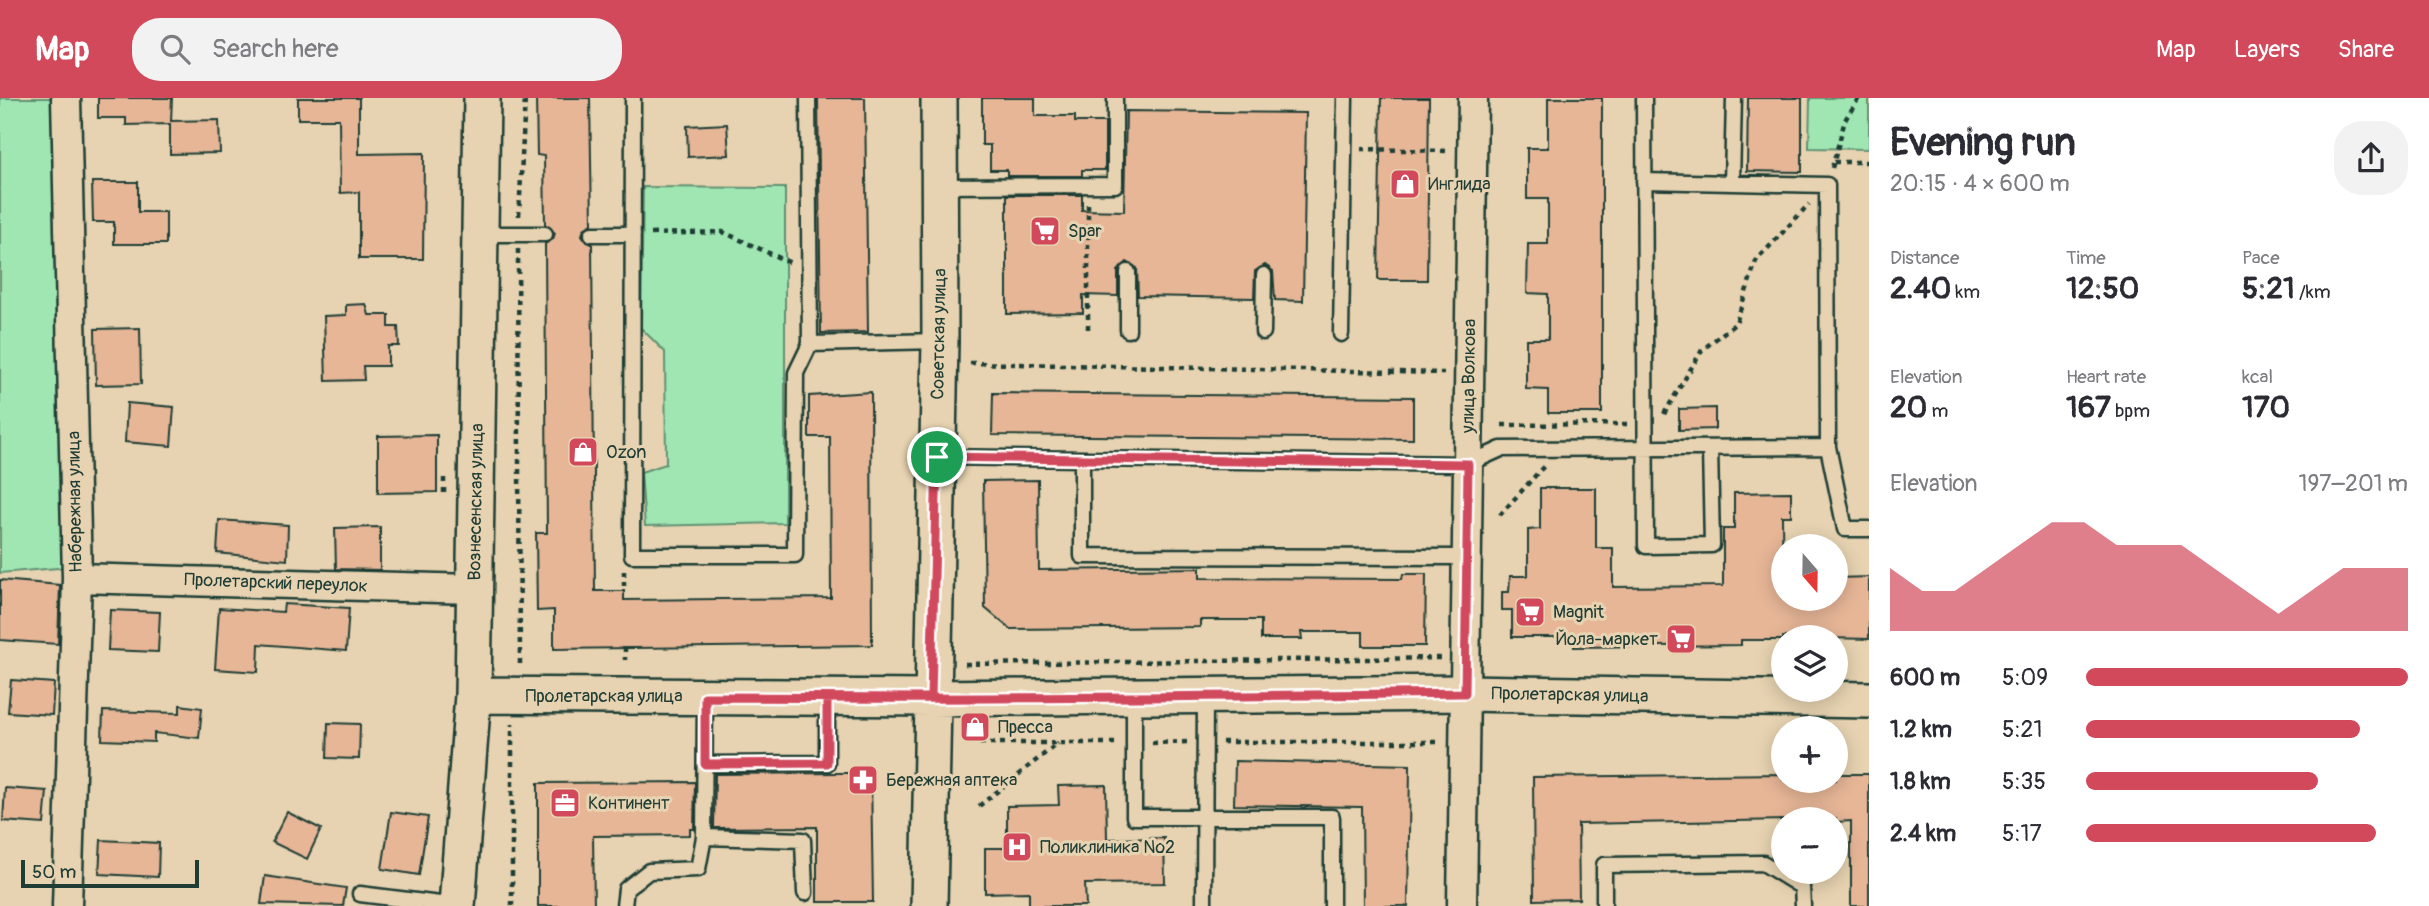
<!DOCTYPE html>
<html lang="en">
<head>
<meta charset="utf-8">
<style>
	:root { --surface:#fff; --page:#f2f2f3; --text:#2b2b33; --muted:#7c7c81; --accent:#d1495b }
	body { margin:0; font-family:Pangolin,sans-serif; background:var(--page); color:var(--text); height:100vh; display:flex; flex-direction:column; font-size:26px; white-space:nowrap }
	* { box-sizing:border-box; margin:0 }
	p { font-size:23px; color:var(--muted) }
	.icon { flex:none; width:38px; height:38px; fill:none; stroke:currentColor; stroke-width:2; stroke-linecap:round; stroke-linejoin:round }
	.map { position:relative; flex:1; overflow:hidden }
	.panel { display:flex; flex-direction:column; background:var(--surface); width:560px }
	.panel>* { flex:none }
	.needle { width:46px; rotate:160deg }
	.controls { position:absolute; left:1771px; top:436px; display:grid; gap:14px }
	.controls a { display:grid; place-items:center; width:77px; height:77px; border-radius:50%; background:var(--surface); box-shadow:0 4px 18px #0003; font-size:35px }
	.scale { position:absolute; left:21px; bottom:18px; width:178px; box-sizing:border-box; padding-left:7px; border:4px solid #1f3d34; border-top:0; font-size:19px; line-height:24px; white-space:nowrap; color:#1f3d34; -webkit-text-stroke:5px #e7d3b1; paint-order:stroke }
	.pin { position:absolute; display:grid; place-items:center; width:60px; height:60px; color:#fff; margin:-30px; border:4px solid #fff; border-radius:50%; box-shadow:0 2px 7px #0007 }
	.round { display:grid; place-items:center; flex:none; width:74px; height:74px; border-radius:28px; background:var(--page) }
	.summary { display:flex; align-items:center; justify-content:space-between; height:119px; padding:0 21px }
	h1 { font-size:38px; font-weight:700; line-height:52px }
	.stats { display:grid; grid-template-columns:repeat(3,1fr); gap:10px; height:119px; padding:7px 21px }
	.stats div { display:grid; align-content:center }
	.stats b { font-size:30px; font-weight:700 }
	.stats small { font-size:19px; font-weight:400 }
	.stats p { font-size:19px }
	.chart { height:196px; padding:14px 21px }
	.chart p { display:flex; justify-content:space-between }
	.chart svg { width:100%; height:126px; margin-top:7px; fill:var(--accent); opacity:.7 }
	ul { padding:0 21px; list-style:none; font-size:23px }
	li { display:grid; grid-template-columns:112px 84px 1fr; align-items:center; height:52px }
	li i { height:18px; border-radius:9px; background:var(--accent) }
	header { display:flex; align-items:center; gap:42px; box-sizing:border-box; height:98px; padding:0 35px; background:var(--accent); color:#fff }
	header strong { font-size:33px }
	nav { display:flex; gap:38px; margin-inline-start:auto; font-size:24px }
	.search { width:490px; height:63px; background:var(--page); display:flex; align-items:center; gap:18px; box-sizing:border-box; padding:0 24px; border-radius:28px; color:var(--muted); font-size:26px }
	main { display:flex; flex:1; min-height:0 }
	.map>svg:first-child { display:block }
</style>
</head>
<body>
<header>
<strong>Map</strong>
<div class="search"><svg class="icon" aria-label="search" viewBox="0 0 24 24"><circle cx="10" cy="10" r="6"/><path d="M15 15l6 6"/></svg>Search here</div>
<nav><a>Map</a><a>Layers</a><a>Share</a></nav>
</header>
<main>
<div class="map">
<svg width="1869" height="808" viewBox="0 0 1869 808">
	<rect width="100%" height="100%" fill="#e7d3b1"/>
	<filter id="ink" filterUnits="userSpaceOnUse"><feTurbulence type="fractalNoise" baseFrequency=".0143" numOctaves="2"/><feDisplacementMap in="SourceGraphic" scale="14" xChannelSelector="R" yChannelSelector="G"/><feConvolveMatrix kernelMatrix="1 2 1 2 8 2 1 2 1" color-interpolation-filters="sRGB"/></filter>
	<g filter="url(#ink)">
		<path fill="#a0e6b2" stroke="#609273" stroke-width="2" d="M0,0H61L69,469L0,475Z
			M1810,0H1869V51L1809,50Z
			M643,89L785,90V425L645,428L641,374L666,366L665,254L641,230Z"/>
		<path fill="#e7b697" stroke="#1f3d34" stroke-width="2" d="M98,0H172L171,23L219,22L220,55L170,56V26L126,27V20H98Z
			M298,0H359V56L424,55L423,161H359V94L340,95L339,21H298Z
			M536,0H590L592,126L584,131L582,137L587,144L592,146L595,493H624V502L831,500L830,339H809V298L871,294L872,547L554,551V512L537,513L536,435H547L545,146L553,141L555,135L545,126L544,58L537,57Z
			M818,0H865L868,234L821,235Z
			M982,0H1035V18H1075V24H1105V72H1082V78H1007V72H990V47H982Z
			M1381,0H1429L1427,182H1378Z
			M1548,0H1602V315H1548V292L1526,291V241H1548V196L1527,195L1528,146H1548V101H1527V50H1548Z
			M1748,0H1802V74L1747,73Z
			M1126,13L1306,15L1303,203L1275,202L1273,173L1265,167L1255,173L1254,200L1138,198L1137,170L1127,164L1118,173V198L1083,197V215L1007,216V97H1082V112L1124,113Z
			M727,26L729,57L688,59L687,28Z
			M92,84H138V114H166V146H114V124H93Z
			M366,206L369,217H389V229H398L399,248H388V268H363L364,282L326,283L324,218L346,217V207Z
			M140,230L141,286L96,287L95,231Z
			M993,295L1413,299V341L992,337Z
			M127,305L174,309L171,348L125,344Z
			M1715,310V331L1679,332V311Z
			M437,337V394L378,395V338Z
			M1038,382L1039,472L1200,470V480L1402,481L1403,476H1426L1425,548H1363V534H1301L1302,541H1261V522H1200V529L1010,531L985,510L983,383Z
			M1540,390H1596V450H1613V489L1723,488V431H1734V395L1791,394V418H1782L1783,500H1836V480L1869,479V541L1783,539V542H1741V547L1574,549V539H1512V512H1502V494H1509L1510,478H1528V432L1540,431Z
			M219,422L288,427L287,462L217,455Z
			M380,429V472L336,471L335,430Z
			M0,482L60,487L58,546L0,542Z
			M284,506L349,510L346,553L259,546L258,574L215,571L219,510L283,514Z
			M110,512L160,514L158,554L108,552Z
			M11,582L54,585L52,617L8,614Z
			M180,607L202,610L199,640L154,635V644L102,642L103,613L180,615Z
			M328,625L360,626L359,661L327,660Z
			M1235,663L1410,667L1408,808H1363L1362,709L1234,707Z
			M841,675H871L873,804H817V729L714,730L715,676Z
			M1783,676V682H1836V676H1869V808H1851V723L1836,724V721L1578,726L1579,801L1534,802L1533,679Z
			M695,684L694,731H690V737L593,738L594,808H538V685Z
			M1106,687L1107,741L1164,740L1165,785L1085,786L1086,808H1029V794L985,795V750H1007V708L1059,707L1058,688Z
			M5,690L47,693L44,726L3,723Z
			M287,714L321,731L307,761L272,744Z
			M391,714L428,719L419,777L382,771Z
			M101,742L159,745L158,779L99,776Z
			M265,778L346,790L343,808L261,806Z"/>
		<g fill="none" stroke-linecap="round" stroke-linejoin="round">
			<g stroke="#1f3d34" stroke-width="19">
				<path id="service" d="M633,0L632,457H795L796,275L810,246L939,243
					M808,0L810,246
					M1644,0L1646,448L1712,447L1710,350
					M1732,85L1734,0
					M939,88L1115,87V0
					M480,136H545
					M592,136H633
					M1128,232V174
					M1263,234L1264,177
					M1341,236L1345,0
					M1828,349L1845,431H1869
					M937,359L1468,366L1501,351L1828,349L1827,87L1644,83
					M1082,361V458L1467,459
					M705,599L704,739L803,742L805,795
					M1134,599V719H1332V808
					M705,666L827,665V600
					M360,796L456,808
					M624,808L626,791L649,773L698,771L704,739
					M1204,808L1205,598
					M1604,808V767L1763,765L1802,789L1803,808"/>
			</g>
			<g stroke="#1f3d34" stroke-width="33">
				<path id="minor" d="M66,0L77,480L67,808
					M77,480L474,491
					M1462,808L1473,0"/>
			</g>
			<g stroke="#1f3d34" stroke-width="40">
				<path id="tertiary" d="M473,597L931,600L1465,595L1869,602
					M457,808L473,597L482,0
					M929,808L940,243L939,0"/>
			</g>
			<path stroke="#1f3d34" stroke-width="4.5" stroke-dasharray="5 5" stroke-linecap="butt" d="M1361,51L1447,53
				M1834,64H1869
				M1832,70L1845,22L1859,0
				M519,118L525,0
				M651,136L723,134L793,166
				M518,151L520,569
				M1088,231V102
				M970,265L1444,275
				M1664,316L1702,252L1736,225L1756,163L1809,106
				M1502,327L1628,326
				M444,380V397
				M1500,417L1544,368
				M624,473V493
				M625,549V562
				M965,566L1440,560
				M1222,644H1440
				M980,645H1115
				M1152,645L1189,644
				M979,708L1058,645
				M512,808V626"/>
			<use href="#service" stroke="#e7d3b1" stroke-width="14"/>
			<use href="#minor" stroke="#e7d3b1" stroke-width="28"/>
			<use href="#tertiary" stroke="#e7d3b1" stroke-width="35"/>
		</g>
	</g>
	<g fill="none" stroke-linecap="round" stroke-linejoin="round" filter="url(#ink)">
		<g stroke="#fff" stroke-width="14">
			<path id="route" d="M937,359L931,600L705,599V666L827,665V600C1040,601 1252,598 1465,595L1468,366L937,359"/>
		</g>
		<use href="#route" stroke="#d1495b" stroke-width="9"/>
	</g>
	<defs>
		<g id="shop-square" transform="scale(1.575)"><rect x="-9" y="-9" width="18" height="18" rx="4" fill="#d1495b" stroke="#e7d3b1"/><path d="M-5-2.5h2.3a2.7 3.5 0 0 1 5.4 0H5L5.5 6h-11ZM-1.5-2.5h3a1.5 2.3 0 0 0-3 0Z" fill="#fff"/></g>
		<g id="supermarket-square" transform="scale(1.575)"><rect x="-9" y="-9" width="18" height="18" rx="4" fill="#d1495b" stroke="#e7d3b1"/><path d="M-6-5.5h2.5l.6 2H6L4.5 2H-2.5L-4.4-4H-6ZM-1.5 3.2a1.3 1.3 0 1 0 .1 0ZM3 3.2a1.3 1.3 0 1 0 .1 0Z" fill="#fff"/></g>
		<g id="pharmacy-square" transform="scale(1.575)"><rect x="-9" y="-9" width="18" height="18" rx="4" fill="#d1495b" stroke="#e7d3b1"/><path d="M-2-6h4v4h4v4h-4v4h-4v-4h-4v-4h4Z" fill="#fff"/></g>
		<g id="office-square" transform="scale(1.575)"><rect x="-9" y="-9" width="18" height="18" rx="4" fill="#d1495b" stroke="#e7d3b1"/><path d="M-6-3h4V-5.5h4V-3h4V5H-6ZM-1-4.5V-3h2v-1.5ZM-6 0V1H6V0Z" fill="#fff"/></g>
		<g id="hospital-square" transform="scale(1.575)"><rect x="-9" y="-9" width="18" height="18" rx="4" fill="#d1495b" stroke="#e7d3b1"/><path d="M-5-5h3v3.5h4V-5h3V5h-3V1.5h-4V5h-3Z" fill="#fff"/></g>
	</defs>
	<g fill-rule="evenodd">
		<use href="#shop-square" x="1405" y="86"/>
		<use href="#supermarket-square" x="1045" y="133"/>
		<use href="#shop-square" x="583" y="354"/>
		<use href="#supermarket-square" x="1530" y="514"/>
		<use href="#supermarket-square" x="1681" y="541"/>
		<use href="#shop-square" x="975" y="629"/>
		<use href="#pharmacy-square" x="863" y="682"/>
		<use href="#office-square" x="565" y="705"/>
		<use href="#hospital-square" x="1017" y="749"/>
	</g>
	<g text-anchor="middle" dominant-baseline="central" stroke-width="6" stroke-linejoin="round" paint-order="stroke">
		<g font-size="18" fill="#1f3d34" stroke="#e7d3b1" text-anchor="start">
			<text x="1428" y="86">Инглида</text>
			<text x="1068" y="133">Spar</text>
			<text x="606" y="354">Ozon</text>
			<text x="1553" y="514">Magnit</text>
			<text x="1658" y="541" text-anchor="end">Йола-маркет</text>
			<text x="998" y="629">Пресса</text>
			<text x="886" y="682">Бережная аптека</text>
			<text x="588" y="705">Континент</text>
			<text x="1040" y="749">Поликлиника №2</text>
		</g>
		<g font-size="18" fill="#1f3d34" stroke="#e7d3b1">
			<text transform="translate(939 236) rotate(-89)">Советская улица</text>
			<text transform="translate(1469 278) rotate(-89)">улица Волкова</text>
			<text transform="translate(75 404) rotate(-91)">Набережная улица</text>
			<text transform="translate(476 404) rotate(-89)">Вознесенская улица</text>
			<text transform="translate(276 485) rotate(2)">Пролетарский переулок</text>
			<text transform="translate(1570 597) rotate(1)">Пролетарская улица</text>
			<text x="604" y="598">Пролетарская улица</text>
		</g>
	</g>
</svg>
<div class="controls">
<a><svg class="needle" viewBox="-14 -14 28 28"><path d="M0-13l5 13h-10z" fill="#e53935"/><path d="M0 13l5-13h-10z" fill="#7c7c81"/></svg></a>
<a><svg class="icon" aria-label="layers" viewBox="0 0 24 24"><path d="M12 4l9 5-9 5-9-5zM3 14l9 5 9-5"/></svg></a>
<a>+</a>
<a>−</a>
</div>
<div class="scale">50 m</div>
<div class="pin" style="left:937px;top:359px;background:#1e9e55"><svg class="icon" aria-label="arrive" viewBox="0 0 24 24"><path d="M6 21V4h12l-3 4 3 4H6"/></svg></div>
</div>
<section class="panel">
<div class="summary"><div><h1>Evening run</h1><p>20:15 · 4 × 600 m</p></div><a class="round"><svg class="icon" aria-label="share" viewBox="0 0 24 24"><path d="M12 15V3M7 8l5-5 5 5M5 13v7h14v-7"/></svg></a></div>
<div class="stats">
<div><p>Distance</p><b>2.40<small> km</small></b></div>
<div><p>Time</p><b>12:50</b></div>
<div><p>Pace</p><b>5:21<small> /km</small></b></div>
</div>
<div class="stats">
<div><p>Elevation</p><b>20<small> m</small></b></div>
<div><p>Heart rate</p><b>167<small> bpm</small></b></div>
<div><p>kcal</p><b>170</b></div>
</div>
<div class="chart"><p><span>Elevation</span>197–201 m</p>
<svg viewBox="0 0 160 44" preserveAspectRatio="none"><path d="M0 44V22L10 30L20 30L30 22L40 14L50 6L60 6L70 14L80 14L90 14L100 22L110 30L120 38L130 30L140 22L150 22L160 22V44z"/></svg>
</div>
<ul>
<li><b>600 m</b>5:09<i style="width:100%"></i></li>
<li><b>1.2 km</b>5:21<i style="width:85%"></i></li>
<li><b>1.8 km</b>5:35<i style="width:72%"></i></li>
<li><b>2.4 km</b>5:17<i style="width:90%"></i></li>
</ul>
</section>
</main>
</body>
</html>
